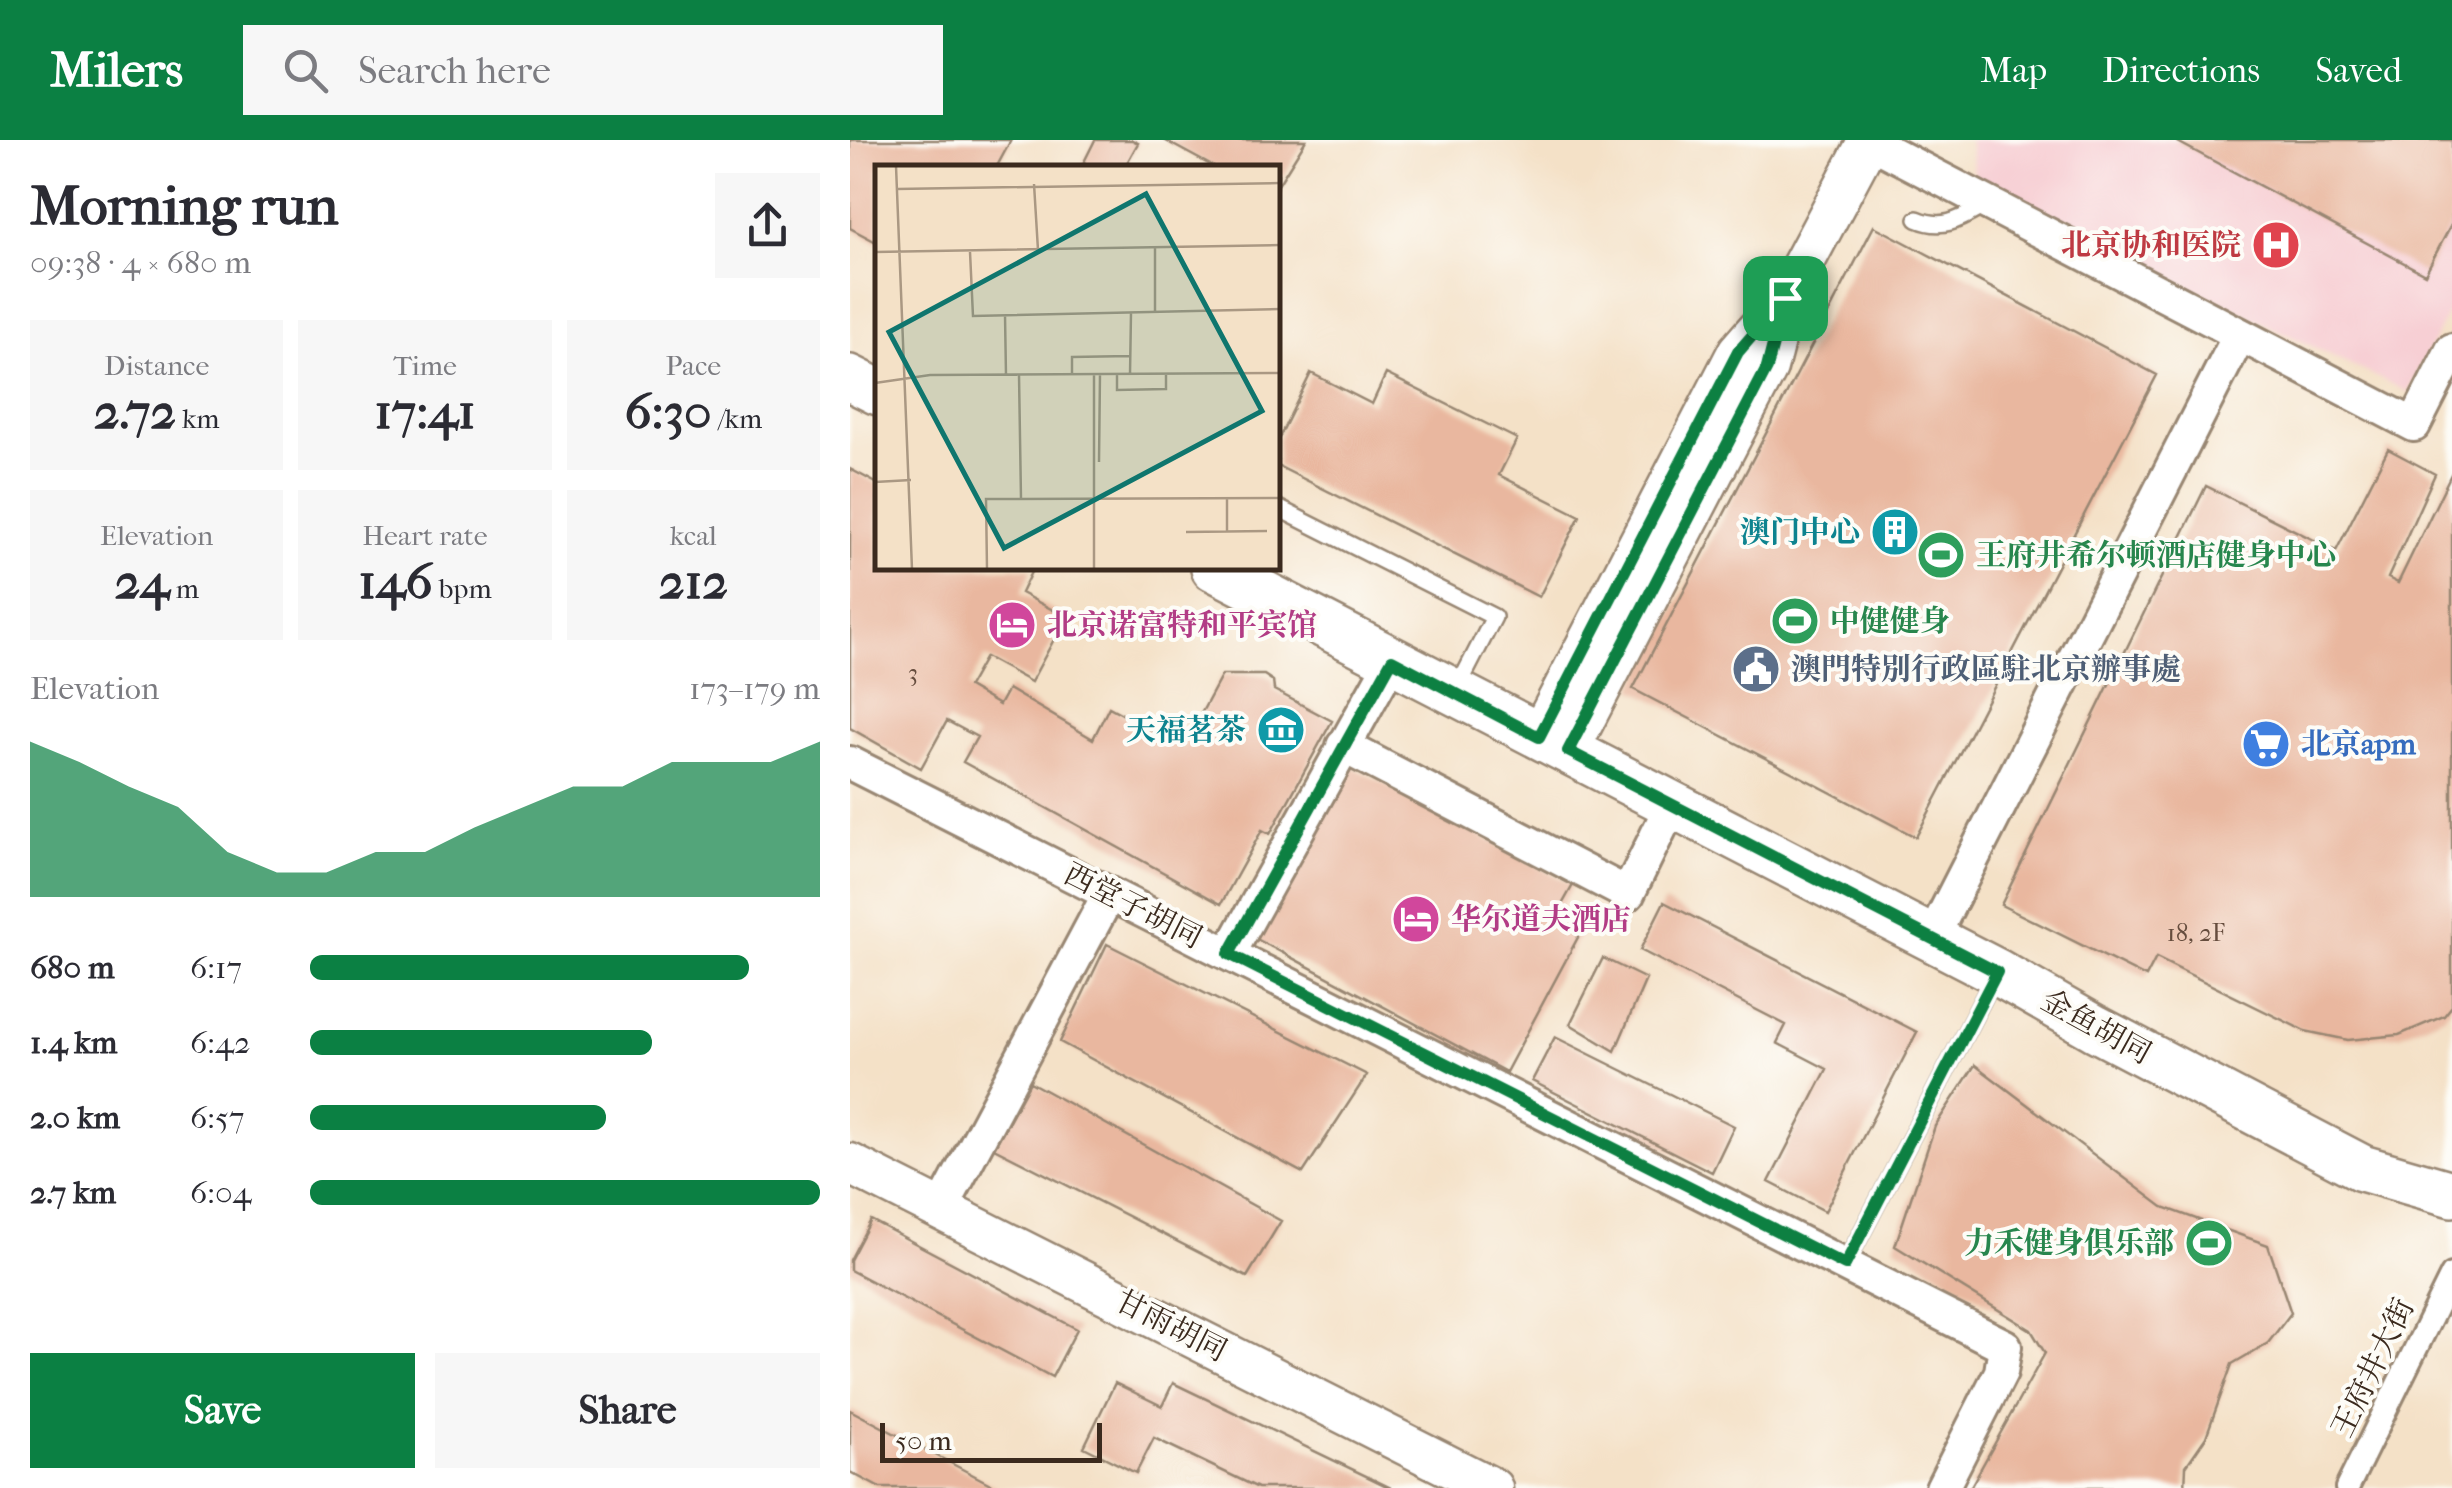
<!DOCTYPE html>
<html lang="en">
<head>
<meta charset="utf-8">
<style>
	:root { --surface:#fff; --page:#f7f7f7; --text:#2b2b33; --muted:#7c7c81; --accent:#0b8043 }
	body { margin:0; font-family:"IM FELL French Canon","Noto Serif SC",serif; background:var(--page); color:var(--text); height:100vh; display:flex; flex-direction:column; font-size:38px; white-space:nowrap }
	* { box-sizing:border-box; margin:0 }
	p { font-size:32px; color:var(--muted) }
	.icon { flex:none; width:55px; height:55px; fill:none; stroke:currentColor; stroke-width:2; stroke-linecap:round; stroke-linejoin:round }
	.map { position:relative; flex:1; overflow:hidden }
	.panel { display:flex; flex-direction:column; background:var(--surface); width:850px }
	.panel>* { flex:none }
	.scale { position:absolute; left:30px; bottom:25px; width:222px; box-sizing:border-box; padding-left:10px; border:5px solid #3b2a1e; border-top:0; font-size:28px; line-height:35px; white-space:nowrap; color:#3b2a1e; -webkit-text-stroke:8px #fdfcf7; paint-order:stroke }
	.pin { position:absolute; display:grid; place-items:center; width:85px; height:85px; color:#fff; margin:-42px; border-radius:20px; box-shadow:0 5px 15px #0006 }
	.round { display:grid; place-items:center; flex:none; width:105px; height:105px; border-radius:0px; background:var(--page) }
	.headline { display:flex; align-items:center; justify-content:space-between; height:170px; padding:0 30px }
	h1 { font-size:55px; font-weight:700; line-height:75px }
	.stats { display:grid; grid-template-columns:repeat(3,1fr); gap:15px; height:170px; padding:10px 30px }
	.stats div { display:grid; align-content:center; border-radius:0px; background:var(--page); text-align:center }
	.stats b { font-size:50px; font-weight:700 }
	.stats small { font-size:28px; font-weight:400 }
	.stats p { font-size:28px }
	.chart { height:280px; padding:20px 30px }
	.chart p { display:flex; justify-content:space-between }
	.chart svg { width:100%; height:180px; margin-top:10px; fill:var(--accent); opacity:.7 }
	.button { display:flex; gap:20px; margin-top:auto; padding:20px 30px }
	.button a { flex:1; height:115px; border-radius:0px; background:var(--accent); color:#fff; font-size:40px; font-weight:700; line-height:115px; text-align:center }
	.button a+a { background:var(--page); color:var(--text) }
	ul { padding:0 30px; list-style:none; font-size:32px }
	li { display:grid; grid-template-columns:160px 120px 1fr; align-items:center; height:75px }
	li i { height:25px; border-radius:12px; background:var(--accent) }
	header { display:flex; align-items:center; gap:60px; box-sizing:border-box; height:140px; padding:0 50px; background:var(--accent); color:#fff }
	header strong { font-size:48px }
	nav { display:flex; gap:55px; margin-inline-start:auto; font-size:35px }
	.search { width:700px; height:90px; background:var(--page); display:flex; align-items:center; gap:25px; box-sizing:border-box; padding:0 35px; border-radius:0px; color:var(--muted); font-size:38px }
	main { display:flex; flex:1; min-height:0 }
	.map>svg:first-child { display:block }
</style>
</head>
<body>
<header>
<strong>Milers</strong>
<div class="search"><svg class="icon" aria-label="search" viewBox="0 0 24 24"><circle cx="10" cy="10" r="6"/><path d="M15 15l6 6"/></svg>Search here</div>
<nav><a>Map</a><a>Directions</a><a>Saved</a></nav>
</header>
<main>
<section class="panel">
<div class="headline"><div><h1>Morning run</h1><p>09:38 · 4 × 680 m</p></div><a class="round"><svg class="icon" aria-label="share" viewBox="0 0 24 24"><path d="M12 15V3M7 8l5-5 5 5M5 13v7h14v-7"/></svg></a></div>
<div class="stats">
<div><p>Distance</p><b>2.72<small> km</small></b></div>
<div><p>Time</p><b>17:41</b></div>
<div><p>Pace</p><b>6:30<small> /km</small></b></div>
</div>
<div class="stats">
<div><p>Elevation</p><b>24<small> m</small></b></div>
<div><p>Heart rate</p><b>146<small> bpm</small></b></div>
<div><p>kcal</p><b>212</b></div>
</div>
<div class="chart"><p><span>Elevation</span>173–179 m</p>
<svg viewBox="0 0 160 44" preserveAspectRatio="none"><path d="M0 44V6L10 11L20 17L30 22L40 33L50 38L60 38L70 33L80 33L90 27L100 22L110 17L120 17L130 11L140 11L150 11L160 6V44z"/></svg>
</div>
<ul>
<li><b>680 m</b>6:17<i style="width:86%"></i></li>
<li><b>1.4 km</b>6:42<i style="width:67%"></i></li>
<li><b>2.0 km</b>6:57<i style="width:58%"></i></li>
<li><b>2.7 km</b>6:04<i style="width:100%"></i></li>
</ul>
<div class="button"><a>Save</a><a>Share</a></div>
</section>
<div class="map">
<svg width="1602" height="1348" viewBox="0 0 1602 1348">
	<rect width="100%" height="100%" fill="#fdfcf7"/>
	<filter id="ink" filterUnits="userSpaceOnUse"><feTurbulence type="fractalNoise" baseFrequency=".01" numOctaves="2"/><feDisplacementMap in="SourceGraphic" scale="20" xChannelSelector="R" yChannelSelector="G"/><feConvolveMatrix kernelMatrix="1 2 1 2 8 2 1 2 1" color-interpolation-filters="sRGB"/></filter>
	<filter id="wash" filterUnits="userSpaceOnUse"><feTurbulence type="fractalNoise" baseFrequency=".0048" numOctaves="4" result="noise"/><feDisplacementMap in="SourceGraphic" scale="40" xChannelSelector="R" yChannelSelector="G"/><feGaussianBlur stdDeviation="2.25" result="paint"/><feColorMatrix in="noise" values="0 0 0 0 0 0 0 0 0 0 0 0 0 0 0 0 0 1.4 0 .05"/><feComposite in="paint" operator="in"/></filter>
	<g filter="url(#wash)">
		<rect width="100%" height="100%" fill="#f4e1c7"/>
		<path fill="#f7cfd4" d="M1119,0H1602V164L1558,252L1126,46Z"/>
		<g id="blocks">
			<path fill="#e9b79f" d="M0,0H161L146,28H28V103L0,88Z
				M245,0H282L288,3L274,28H231Z
				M314,0H456L428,45V28H366Z
				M1324,0H1602V83L1575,134Z
				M1024,86L1307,235L1066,697L783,549Z
				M461,233L522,264L536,234L667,299L649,335L730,376L689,457L428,326V300Z
				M1538,309L1585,334L1538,438L1548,443L1602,332V866L1594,876L1549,895L1498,900L1455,891L1306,818L1296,837L1151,765L1356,346L1486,411Z
				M0,329L28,344V428H177L182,430L171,453L216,477L181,542L135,517L118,547L149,565L158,549L243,599L259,567L333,607L372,535H414L423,541L424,550L482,581L420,694L412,690L371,764L113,622L127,597L97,581L71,628L0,588Z
				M494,622L723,745L708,772L734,786L656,932L401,796Z
				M814,762L1067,892L975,1071L919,1042L977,929L927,903L936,885L790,810Z
				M257,804L517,935L453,1033L210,902Z
				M753,818L796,839L765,911L720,884Z
				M705,897L884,986L862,1032L682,941Z
				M1125,925L1313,1067L1418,1105L1441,1173L1418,1203L1382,1224L1356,1297L1336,1326L1335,1348H1120L1195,1213L1181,1190L1045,1106L1085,986Z
				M180,942L431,1081L397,1137L144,1008Z
				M21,1080L227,1189L202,1237L0,1130V1120Z
				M265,1243L312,1266L323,1243L541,1348H408L304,1298L286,1333L234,1307Z
				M0,1270L148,1348H30L0,1332Z"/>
		</g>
	</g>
	<g filter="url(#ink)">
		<use href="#blocks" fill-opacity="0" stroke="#988672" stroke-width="2.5"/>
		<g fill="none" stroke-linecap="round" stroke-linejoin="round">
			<g stroke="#988672" stroke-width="20">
				<path id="service" d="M1067,79C1095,91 1112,78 1137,64
					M428,368L644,477L608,547
					M995,1125L1145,836"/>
			</g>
			<g stroke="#988672" stroke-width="28">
				<path id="pedestrian" d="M1497,1348L1602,1135"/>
			</g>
			<g stroke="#988672" stroke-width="38">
				<path id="minor" d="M1016,0L1564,285L1602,210
					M493,606L778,754L822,664
					M0,623L1155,1206L1151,1232L1092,1348
					M1082,798L1389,196
					M379,814L542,520
					M91,1070L259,754"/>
			</g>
			<g stroke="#988672" stroke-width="45">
				<path id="tertiary" d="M689,597L888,212L929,165
					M718,611L917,228L935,158L1019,0
					M0,1024L642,1348"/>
			</g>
			<g stroke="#988672" stroke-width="50">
				<path id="secondary" d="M0,238L28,252
					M364,428L1147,832L1245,888L1512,1028L1602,1054"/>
			</g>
			<use href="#service" stroke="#fff" stroke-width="15"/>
			<use href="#pedestrian" stroke="#fff" stroke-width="22"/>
			<use href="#minor" stroke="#fff" stroke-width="32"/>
			<use href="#tertiary" stroke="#fff" stroke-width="40"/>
			<use href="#secondary" stroke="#fff" stroke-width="45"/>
		</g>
	</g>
	<g fill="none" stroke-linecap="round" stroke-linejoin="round" filter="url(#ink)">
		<g stroke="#fff" stroke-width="20">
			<path id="route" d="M935,158L917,228L718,611L1147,832L995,1125L379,814L542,520L689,597L888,212Z"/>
		</g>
		<use href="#route" stroke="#0b8043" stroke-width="12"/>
	</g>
	<defs>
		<g id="hospital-disc" transform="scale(2.5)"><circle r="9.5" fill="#e0444e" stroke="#fdfcf7"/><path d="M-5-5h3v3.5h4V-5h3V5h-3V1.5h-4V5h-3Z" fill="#fff"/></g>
		<g id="building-disc" transform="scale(2.5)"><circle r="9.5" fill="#0f9aa8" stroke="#fdfcf7"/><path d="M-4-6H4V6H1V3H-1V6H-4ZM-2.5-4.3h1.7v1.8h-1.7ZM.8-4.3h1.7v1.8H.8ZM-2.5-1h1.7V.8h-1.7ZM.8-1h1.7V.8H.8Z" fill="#fff"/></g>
		<g id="stadium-disc" transform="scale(2.5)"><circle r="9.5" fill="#2e9e5b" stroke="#fdfcf7"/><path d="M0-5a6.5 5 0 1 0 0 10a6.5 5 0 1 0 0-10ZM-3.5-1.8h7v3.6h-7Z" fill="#fff"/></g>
		<g id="hotel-disc" transform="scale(2.5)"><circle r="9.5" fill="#d1479c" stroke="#fdfcf7"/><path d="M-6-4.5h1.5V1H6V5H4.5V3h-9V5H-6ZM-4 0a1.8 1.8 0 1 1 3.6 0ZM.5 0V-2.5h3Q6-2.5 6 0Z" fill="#fff"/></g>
		<g id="civic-disc" transform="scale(2.5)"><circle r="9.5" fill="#5c6f8a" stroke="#fdfcf7"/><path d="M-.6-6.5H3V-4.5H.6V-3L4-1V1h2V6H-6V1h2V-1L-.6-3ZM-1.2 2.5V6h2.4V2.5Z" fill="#fff"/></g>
		<g id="museum-disc" transform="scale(2.5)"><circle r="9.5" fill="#0f9aa8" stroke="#fdfcf7"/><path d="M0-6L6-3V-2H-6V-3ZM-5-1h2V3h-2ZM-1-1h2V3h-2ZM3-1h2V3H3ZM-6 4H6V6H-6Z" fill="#fff"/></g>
		<g id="supermarket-disc" transform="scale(2.5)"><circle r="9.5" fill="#3f7fe0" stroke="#fdfcf7"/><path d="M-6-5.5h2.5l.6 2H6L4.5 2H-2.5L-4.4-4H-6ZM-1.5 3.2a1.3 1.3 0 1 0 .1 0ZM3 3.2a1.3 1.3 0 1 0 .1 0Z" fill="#fff"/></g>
	</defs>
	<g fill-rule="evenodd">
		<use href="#hospital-disc" x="1426" y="105"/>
		<use href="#building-disc" x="1045" y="392"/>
		<use href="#stadium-disc" x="1091" y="415"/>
		<use href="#stadium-disc" x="945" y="481"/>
		<use href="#hotel-disc" x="162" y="485"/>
		<use href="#civic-disc" x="906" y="529"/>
		<use href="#museum-disc" x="431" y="590"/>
		<use href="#supermarket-disc" x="1416" y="604"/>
		<use href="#hotel-disc" x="566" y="779"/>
		<use href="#stadium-disc" x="1359" y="1103"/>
	</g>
	<g text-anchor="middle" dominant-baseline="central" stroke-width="8" stroke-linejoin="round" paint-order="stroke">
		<g font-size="25" fill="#664d3e">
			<text x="63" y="532">3</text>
			<text x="1346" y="792">18, 2F</text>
		</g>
		<g font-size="30" font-weight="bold" fill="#be3a42" stroke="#fdfcf7" text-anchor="end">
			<text x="1391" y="105">北京协和医院</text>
		</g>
		<g font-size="30" font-weight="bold" fill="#0d838f" stroke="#fdfcf7" text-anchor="end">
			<text x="1010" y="392">澳门中心</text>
			<text x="396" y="590">天福茗茶</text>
		</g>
		<g font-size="30" font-weight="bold" fill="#27864d" stroke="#fdfcf7" text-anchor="start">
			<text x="1126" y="415">王府井希尔顿酒店健身中心</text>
			<text x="980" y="481">中健健身</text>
			<text x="1324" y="1103" text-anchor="end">力禾健身俱乐部</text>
		</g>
		<g font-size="30" font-weight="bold" fill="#b23c85" stroke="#fdfcf7" text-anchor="start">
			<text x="197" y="485">北京诺富特和平宾馆</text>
			<text x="601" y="779">华尔道夫酒店</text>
		</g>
		<g font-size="30" font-weight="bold" fill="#4e5e75" stroke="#fdfcf7" text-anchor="start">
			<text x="941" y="529">澳門特別行政區駐北京辦事處</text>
		</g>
		<g font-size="30" font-weight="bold" fill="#366cbe" stroke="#fdfcf7" text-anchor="start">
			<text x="1451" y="604">北京apm</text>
		</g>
		<g font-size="30" fill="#3b2a1e" stroke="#fdfcf7">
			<text transform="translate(283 766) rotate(27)">西堂子胡同</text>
			<text transform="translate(1246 887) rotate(29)">金鱼胡同</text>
			<text transform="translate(321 1186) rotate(27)">甘雨胡同</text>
			<text transform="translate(1523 1228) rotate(-64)">王府井大街</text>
		</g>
	</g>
	<g transform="translate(25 25)">
		<rect width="405" height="405" fill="#f4e1c7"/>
		<path fill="none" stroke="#aa9883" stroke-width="2.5" d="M21,1L37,404M159,19L163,85M22,24L405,18M280,82V147M0,87L405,80M95,87L98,151L405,144M130,150L131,211M219,209V404M242,209V225L291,224V209M255,209L256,148M144,210L146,334M197,210V192L255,191M0,218L55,210L405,208M224,297L225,209M0,317L36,315M352,334V367M311,367L392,366M112,404L111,334L405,333"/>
		<path fill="#0f766e" fill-opacity="0.15" stroke="#0f766e" stroke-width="5" d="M271,29L387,246L129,383L14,167Z"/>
		<rect width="405" height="405" fill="none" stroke="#3b2a1e" stroke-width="5"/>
	</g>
</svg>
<div class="scale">50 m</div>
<div class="pin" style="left:935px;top:158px;background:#1e9e55"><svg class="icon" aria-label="arrive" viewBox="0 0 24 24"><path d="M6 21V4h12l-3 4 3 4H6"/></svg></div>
</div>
</main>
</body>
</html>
